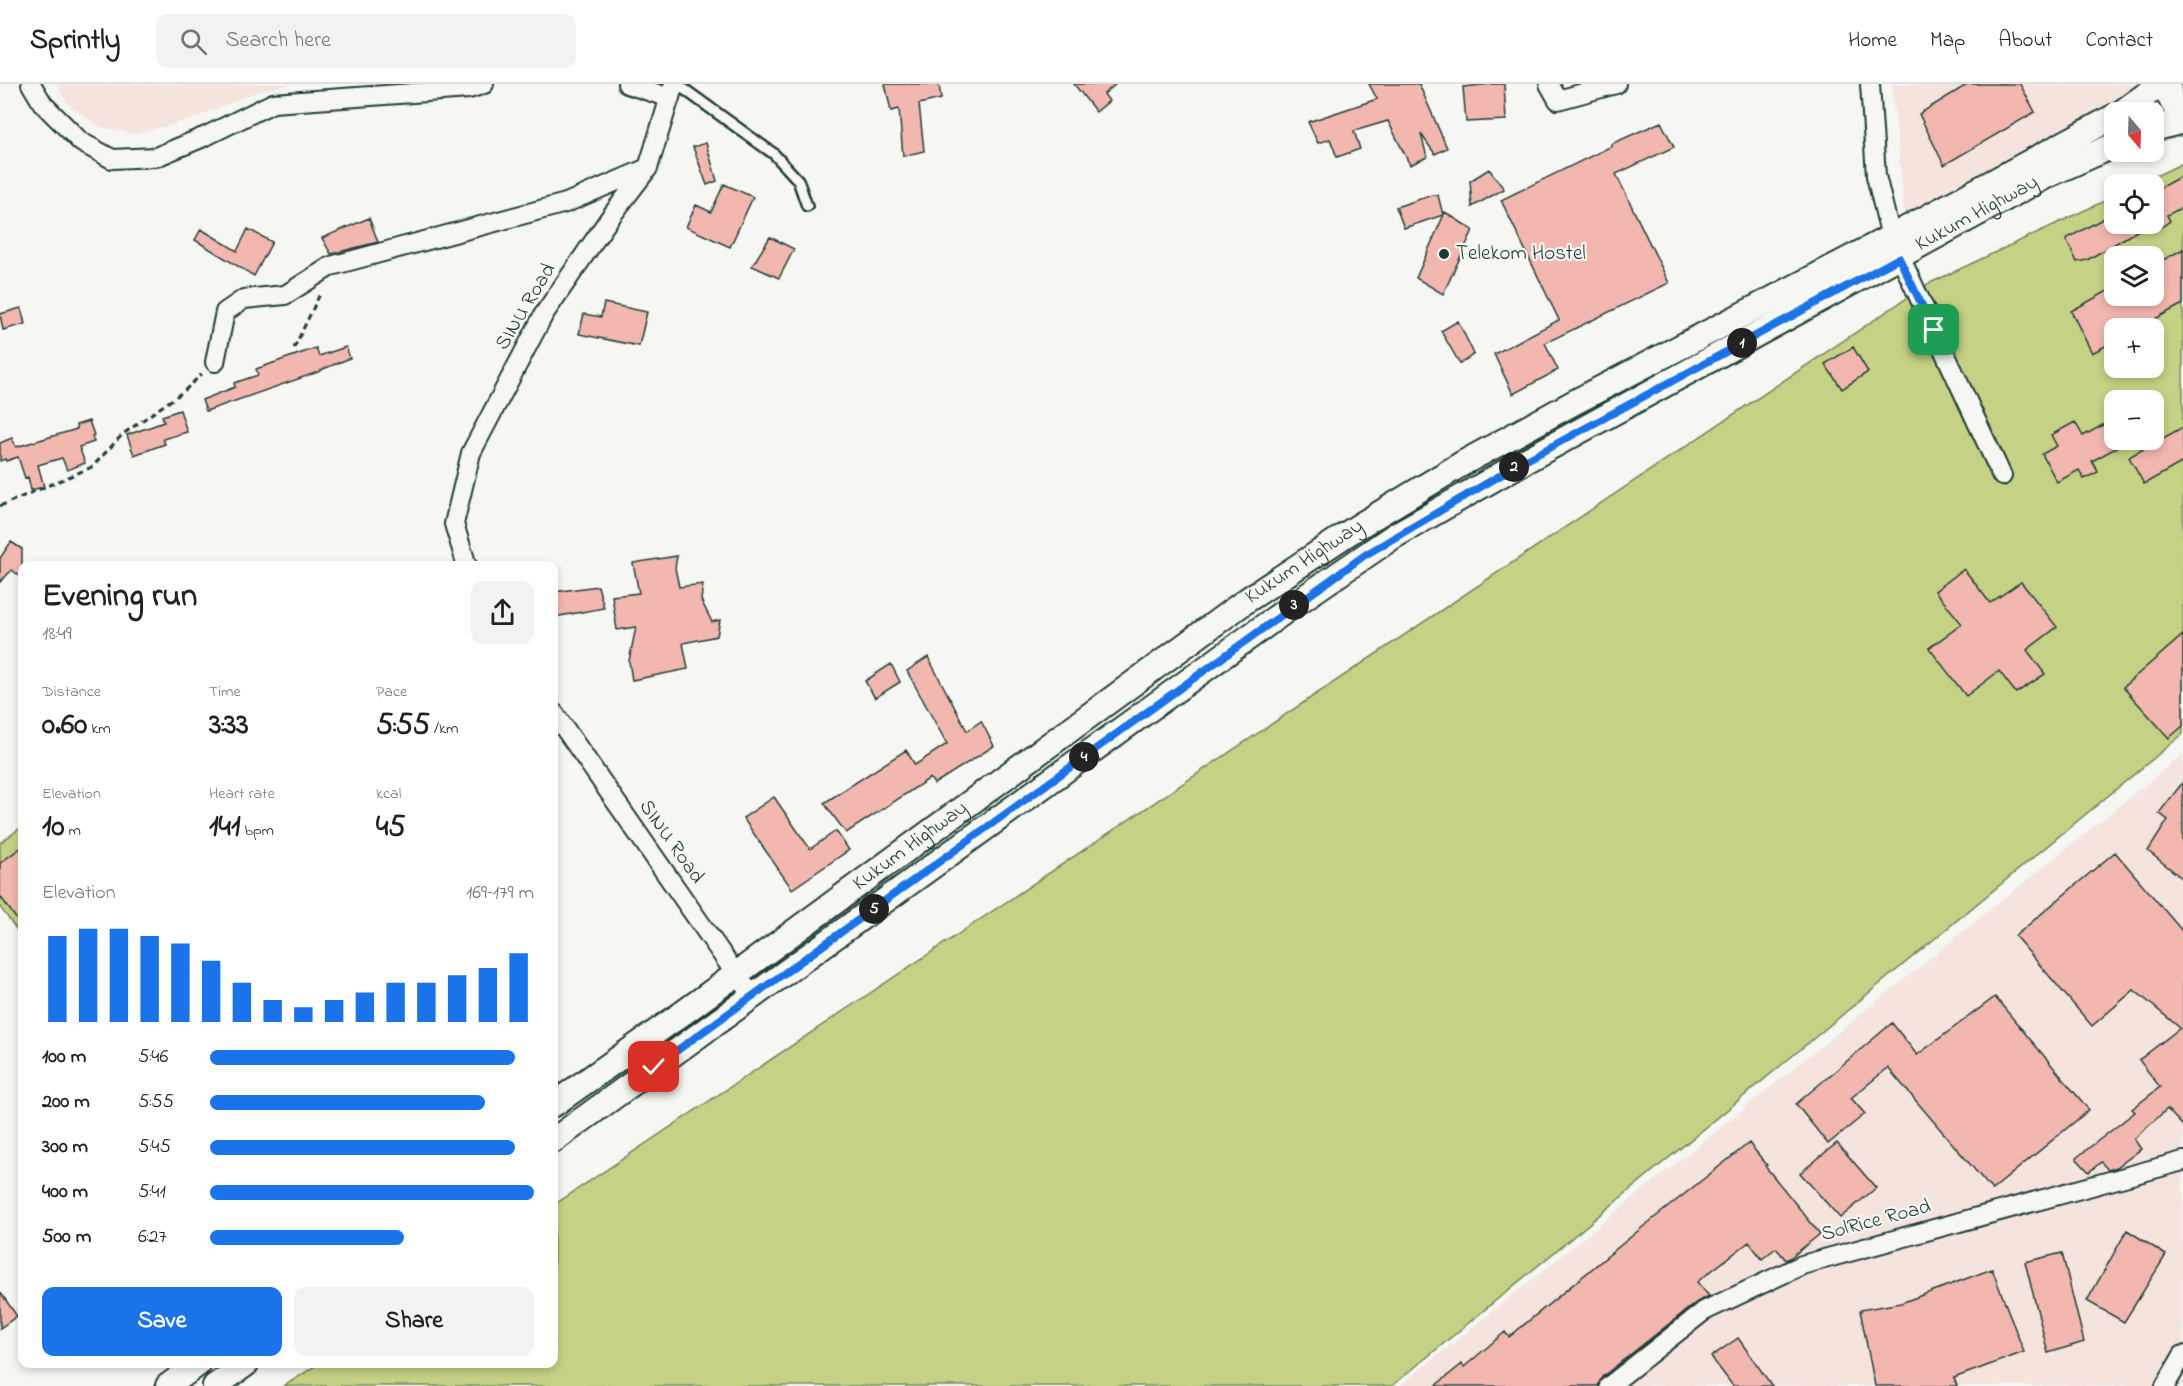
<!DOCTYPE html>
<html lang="en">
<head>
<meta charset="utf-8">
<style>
	:root { --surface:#fff; --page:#f2f2f2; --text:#222; --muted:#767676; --line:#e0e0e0; --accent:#1a73e8 }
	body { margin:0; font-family:"Indie Flower",sans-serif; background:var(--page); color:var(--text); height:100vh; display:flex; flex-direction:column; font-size:22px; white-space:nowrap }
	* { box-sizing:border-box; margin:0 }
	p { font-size:20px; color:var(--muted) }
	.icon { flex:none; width:33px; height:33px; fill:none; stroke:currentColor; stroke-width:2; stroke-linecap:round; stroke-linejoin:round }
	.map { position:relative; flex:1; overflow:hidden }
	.details { position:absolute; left:18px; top:477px; width:540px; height:807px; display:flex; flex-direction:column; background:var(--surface); border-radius:12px; box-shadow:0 3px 9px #0003 }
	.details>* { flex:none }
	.needle { width:39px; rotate:161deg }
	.controls { position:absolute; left:2104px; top:18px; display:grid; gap:12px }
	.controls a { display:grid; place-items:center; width:60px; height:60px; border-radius:12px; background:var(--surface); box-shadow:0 3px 9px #0003; font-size:30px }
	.pin { position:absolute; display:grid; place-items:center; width:51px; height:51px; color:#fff; margin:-26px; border-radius:12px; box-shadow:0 3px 9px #0006 }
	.km { position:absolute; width:30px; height:30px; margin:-15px; border-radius:50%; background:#222; color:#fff; font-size:16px; line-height:30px; text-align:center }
	.round { display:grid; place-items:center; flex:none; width:63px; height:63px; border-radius:12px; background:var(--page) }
	.headline { display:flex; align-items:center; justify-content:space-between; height:102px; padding:0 24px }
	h1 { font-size:33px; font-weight:700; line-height:45px }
	.stats { display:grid; grid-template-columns:repeat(3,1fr); gap:9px; height:102px; padding:6px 24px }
	.stats div { display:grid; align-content:center }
	.stats b { font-size:30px; font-weight:700 }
	.stats small { font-size:16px; font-weight:400 }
	.stats p { font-size:16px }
	.chart { height:168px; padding:12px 24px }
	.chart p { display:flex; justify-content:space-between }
	.chart svg { width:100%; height:108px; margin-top:6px; stroke:var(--accent); stroke-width:6 }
	.button { display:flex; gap:12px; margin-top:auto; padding:12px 24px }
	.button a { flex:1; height:69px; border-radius:12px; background:var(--accent); color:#fff; font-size:24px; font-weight:700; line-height:69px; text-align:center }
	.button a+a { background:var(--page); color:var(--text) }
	ul { padding:0 24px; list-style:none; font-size:20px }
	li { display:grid; grid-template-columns:96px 72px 1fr; align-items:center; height:45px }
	li i { height:15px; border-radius:8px; background:var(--accent) }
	header { display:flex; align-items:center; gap:36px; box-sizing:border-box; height:84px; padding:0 30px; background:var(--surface); border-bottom:2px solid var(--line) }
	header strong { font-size:28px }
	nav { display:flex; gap:33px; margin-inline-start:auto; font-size:21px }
	.search { width:420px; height:54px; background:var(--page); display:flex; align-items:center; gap:15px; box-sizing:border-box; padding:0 21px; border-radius:12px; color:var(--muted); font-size:22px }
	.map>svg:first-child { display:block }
</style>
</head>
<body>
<header>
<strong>Sprintly</strong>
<div class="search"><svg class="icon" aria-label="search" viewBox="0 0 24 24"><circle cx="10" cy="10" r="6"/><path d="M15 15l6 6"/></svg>Search here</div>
<nav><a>Home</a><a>Map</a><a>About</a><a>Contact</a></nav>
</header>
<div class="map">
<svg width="2183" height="1302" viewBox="0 0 2183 1302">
	<rect width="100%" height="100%" fill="#f6f6f2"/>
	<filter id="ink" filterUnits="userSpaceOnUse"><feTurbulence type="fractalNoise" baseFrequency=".0167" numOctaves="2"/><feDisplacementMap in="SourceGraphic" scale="12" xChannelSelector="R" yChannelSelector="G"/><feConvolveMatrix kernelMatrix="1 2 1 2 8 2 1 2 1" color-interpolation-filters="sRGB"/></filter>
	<g filter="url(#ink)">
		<path fill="#f5e3de" d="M56,0H293L258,7L192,35L135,50L101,43L69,21Z
			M1892,0H2149L1905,134Z
			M2183,670V1302H1400L2144,702Z"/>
		<path fill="#c5d184" stroke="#72875c" stroke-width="1.5" fill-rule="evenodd" d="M2183,79V650L1392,1302H284L318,1280H554V1121L1928,200L2115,112V140H2154V100H2139ZM2115,172H2154V212H2115ZM2115,244H2154V284H2115ZM2115,316H2154V356H2115Z
			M22,743V853L0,823V759Z"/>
		<path fill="#f2b7af" stroke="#1f3d34" stroke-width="1.5" d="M885,0H939L941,15L919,20L924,67L903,72L899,25L891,27Z
			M1074,0H1116L1104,10L1109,17L1096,28Z
			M1369,0H1419L1447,64L1435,70L1421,50L1427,73L1410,81L1388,37L1354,47L1360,65L1337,73L1330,55L1318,59L1308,38L1377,15Z
			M1491,0H1504L1506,36L1466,38L1463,3Z
			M1968,0H2020L2035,28L1944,81L1919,30Z
			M1661,38L1674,63L1616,90L1669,199L1545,259L1558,286L1513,310L1494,270L1559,236L1501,116L1612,62L1611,60Z
			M706,59L717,97L707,101L693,63Z
			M1489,85L1504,105L1472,123L1470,97Z
			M2183,91V123L2167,131L2170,137L2154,148V107Z
			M724,100L753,113L730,163L686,143L696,121L711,128Z
			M1432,111H1438L1443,131L1404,144L1396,123Z
			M1445,128L1473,146L1443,210L1416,194Z
			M2115,128V140H2149L2087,176L2077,178L2066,155Z
			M369,134L378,158L331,170L322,154Z
			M201,145L237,167L248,145L272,158L254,192L195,156Z
			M770,153L794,165L779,194L752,182Z
			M2183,165V220L2138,244H2115V257L2092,269L2071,227L2115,203V212H2154V181Z
			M604,219L647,228L639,262L579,250L584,230L601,233Z
			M21,224L25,240L3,246L0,230Z
			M1458,237L1474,270L1460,280L1441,247Z
			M346,263L350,274L321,286V287L206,327L202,316L235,303L234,299L258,291L256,285L316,264L319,272Z
			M1853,263L1868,288L1842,305L1825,280Z
			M180,326L187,348L163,355L165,360L134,371L127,351L164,338L162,332Z
			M89,337L94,351L92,352L94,358L79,363L85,379L67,386L62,374L38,381L44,403L31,406L28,393L25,394L18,373L6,377L5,375L0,377V359L12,354L16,363L77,345L76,341Z
			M2110,337L2115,346V356H2120L2123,360L2092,377L2098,388L2084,395L2079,386L2057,398L2042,370L2057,362L2051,351L2075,338L2083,352Z
			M2183,343V378L2144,400L2129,373Z
			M11,458L22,465V494L12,486L0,498V474Z
			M677,472L675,484L679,503L703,500L701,516L712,538L720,536L717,552L683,559L688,585L632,596L629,577L636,543L617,546L612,512L639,509L633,479Z
			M1964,485L1990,519L2021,498L2057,543L2027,566L2045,590L2016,609L1999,587L1966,612L1929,564L1962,540L1935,507Z
			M598,502L604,524L554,533V508Z
			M2183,551V642L2169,654L2123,603Z
			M928,573L967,647L981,637L994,662L934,700L930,694L846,749L824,719L906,666L915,681L947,660L907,587Z
			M891,580L900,598L875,614L865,597Z
			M2183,698V795L2148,767L2168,736L2159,729Z
			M774,713L810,765L836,747L849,766L792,805L743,734Z
			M22,763V843L0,812V779Z
			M2115,768L2183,848V1042L2167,1025L2134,1055L2141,1065L2117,1083L2108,1086L2101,1078L2089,1088L2076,1074L2135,1028L2132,1025L2160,1003L2139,976L2180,944L2134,906L2092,942L2015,852Z
			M1995,913L2089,1026L1992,1106L1888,984L1851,1014L1865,1030L1828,1060L1796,1020L1892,939L1917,971Z
			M1749,1059L1767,1081L1765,1082L1820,1150L1790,1174L1786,1176L1776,1164L1762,1175L1749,1158L1697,1198L1709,1212L1697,1218L1602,1293L1598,1302H1435L1462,1280L1464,1283L1505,1248L1509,1253L1644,1142Z
			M1837,1059L1876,1104L1840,1134L1800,1089Z
			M2127,1146L2166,1171L2124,1238L2087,1217Z
			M2062,1169L2084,1258L2048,1269L2025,1178Z
			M1992,1185L2024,1268L1954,1294L1957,1302H1875L1860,1226L1901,1219Z
			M0,1208L17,1232L0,1244Z
			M1738,1254L1772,1302H1733L1711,1273Z"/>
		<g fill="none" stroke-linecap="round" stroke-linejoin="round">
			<g stroke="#1f3d34" stroke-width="14">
				<path id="service" d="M677,0L774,70L798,96L807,122"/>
			</g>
			<g stroke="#1f3d34" stroke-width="22">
				<path id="minor" d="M31,0L43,20L81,58L112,75L156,73L206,52L273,19L469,5L484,0
					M627,0L670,14
					M1549,0L1558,16L1616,0
					M1870,0L1876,92L1891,153L2002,392
					M215,278L225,228L244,215L285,211L331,182L566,119L645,85
					M467,482L454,440L471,369L544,230L609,135L648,84L674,0
					M554,629L735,889L753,912
					M1609,1302L1704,1227L1802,1181L2183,1077
					M2165,1302L2183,1271"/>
			</g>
			<g stroke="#1f3d34" stroke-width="28">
				<g id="secondary">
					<path d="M2169,0C2168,12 2173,24 2183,31"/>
					<path d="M2122,28L2161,0"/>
					<path d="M2154,45L2183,37"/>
					<path id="s1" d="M554,1020L683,929L1247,516L1359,442L1465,378L1573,319L1891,153L2115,32"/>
					<path id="s2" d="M554,1056L1292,522L1394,452L1523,378L2048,91L2115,61"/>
					<path d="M168,1302L198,1280"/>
					<path d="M215,1302L246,1280"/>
				</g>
			</g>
			<path stroke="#1f3d34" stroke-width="3" stroke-dasharray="6 4.5" stroke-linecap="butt" d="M294,264L320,210
				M0,422L92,383L123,350L184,307L202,290"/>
			<use href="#service" stroke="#f6f6f2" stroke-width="9"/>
			<use href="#minor" stroke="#f6f6f2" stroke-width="18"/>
			<use href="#secondary" stroke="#f6f6f2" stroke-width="24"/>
		</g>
	</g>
	<g fill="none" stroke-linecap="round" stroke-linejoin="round" filter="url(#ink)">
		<g stroke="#fff" stroke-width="12">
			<path id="route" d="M654,983L1365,471L1523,378L1899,174L1934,246"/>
		</g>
		<use href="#route" stroke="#1a73e8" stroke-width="8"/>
	</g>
	<circle fill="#1f3d34" stroke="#f6f6f2" stroke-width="2" cx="1444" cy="170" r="6"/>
	<g text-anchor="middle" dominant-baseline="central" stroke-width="4.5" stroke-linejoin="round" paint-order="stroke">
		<g font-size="21" fill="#1f3d34" stroke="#f6f6f2">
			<text stroke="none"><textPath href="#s2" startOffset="1701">Kukum Highway</textPath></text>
			<text transform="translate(526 223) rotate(-59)">SINU Road</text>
			<text stroke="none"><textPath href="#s1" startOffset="926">Kukum Highway</textPath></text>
			<text transform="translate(671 758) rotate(55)">SINU Road</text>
			<text stroke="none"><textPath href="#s1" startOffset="440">Kukum Highway</textPath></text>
			<text transform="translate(1876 1137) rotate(-15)">SolRice Road</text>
		</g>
		<g font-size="21" fill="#1f3d34" stroke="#f6f6f2" text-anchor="start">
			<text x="1456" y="170">Telekom Hostel</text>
		</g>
	</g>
</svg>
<div class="controls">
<a><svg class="needle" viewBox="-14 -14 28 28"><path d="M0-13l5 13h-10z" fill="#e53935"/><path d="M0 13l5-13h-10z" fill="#767676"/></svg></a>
<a><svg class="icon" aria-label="locate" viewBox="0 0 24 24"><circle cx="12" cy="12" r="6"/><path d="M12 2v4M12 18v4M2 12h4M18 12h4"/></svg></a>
<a><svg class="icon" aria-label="layers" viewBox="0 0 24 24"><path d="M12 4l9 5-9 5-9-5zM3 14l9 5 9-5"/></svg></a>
<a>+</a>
<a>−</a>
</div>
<div class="pin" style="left:1934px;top:246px;background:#1e9e55"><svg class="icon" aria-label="arrive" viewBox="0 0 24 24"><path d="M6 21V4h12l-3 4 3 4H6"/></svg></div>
<div class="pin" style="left:654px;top:983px;background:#d93025"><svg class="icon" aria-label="check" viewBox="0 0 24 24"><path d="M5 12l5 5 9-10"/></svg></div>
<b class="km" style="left:1742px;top:259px">1</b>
<b class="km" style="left:1514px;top:383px">2</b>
<b class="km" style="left:1294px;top:521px">3</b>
<b class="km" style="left:1084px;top:673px">4</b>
<b class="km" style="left:874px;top:825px">5</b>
<section class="details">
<div class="headline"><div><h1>Evening run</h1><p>18:49</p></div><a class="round"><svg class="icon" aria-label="share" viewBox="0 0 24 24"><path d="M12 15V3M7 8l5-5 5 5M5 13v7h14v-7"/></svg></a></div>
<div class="stats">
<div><p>Distance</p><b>0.60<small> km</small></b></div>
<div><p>Time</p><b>3:33</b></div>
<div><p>Pace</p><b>5:55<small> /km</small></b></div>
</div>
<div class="stats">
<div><p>Elevation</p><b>10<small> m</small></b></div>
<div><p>Heart rate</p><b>141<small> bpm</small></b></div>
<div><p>kcal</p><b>45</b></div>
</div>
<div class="chart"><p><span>Elevation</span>169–179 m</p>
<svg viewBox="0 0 160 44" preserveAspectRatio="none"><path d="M5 44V9M15 44V6M25 44V6M35 44V9M45 44V12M55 44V19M65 44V28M75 44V35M85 44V38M95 44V35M105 44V32M115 44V28M125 44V28M135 44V25M145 44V22M155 44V16"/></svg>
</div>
<ul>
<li><b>100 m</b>5:46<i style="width:94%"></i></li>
<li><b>200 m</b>5:55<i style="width:85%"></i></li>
<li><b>300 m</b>5:45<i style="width:94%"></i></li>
<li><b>400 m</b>5:41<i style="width:100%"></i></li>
<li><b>500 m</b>6:27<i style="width:60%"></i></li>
</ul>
<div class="button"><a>Save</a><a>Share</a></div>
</section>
</div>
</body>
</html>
